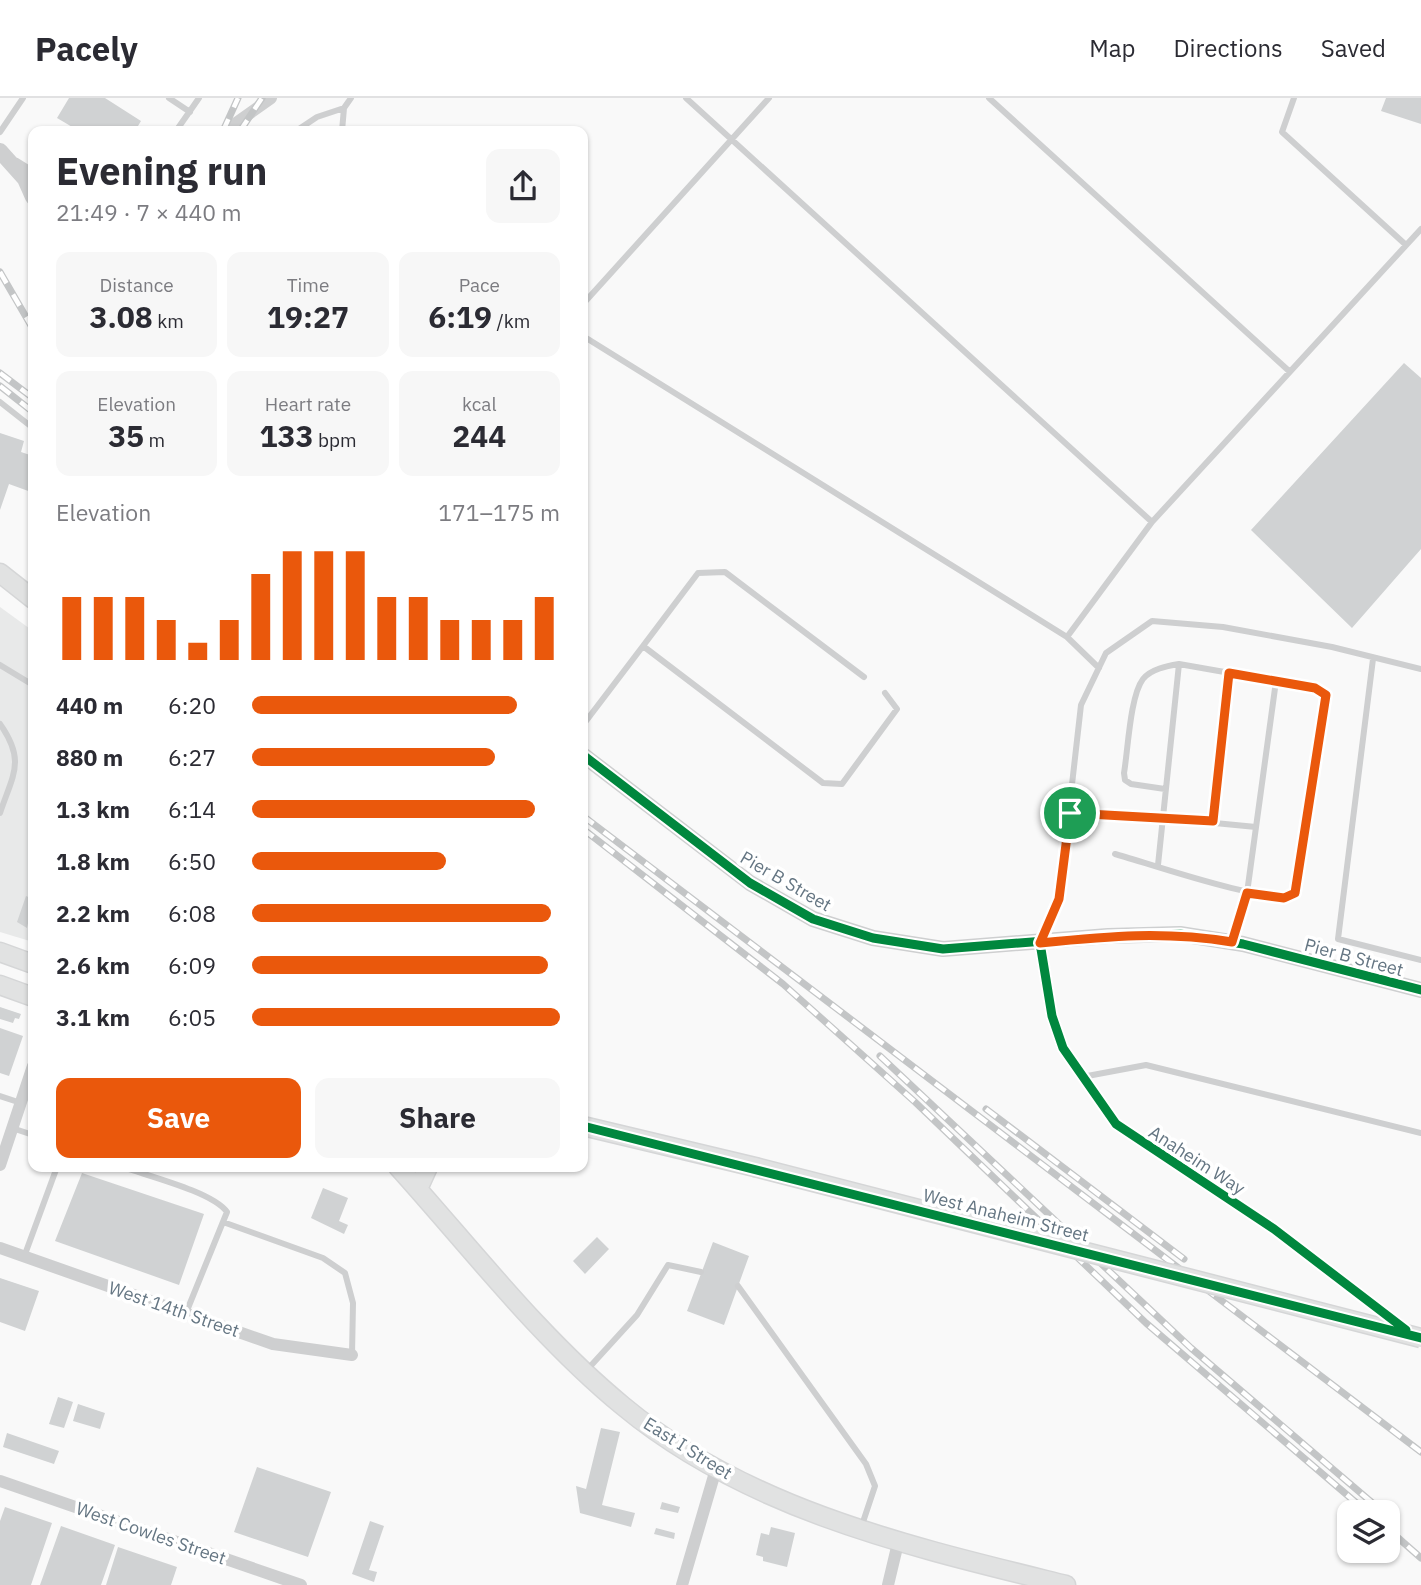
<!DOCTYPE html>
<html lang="en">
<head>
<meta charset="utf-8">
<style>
	:root { --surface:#fff; --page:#f7f7f7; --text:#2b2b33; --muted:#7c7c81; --line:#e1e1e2; --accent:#ea580c }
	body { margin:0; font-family:"IBM Plex Sans",sans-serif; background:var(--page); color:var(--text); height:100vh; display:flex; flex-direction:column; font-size:26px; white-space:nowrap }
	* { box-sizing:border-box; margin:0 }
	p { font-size:23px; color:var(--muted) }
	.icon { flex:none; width:38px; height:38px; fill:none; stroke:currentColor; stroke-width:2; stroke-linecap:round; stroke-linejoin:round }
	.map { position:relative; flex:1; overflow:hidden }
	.sheet { position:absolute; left:28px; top:28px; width:560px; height:1046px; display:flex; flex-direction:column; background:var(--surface); border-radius:14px; box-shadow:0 2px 5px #0004 }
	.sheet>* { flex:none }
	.buttons { position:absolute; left:1337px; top:1402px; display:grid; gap:14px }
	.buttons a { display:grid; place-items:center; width:63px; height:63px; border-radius:14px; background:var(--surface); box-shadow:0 2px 5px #0004; font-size:35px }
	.pin { position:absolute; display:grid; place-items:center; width:60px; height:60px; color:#fff; margin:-30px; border:4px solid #fff; border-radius:50%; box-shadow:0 2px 7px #0007 }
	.round { display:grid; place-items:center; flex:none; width:74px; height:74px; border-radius:14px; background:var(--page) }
	.overview { display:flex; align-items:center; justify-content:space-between; height:119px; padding:0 28px }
	h1 { font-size:38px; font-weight:700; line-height:52px }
	.metrics { display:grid; grid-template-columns:repeat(3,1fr); gap:10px; height:119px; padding:7px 28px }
	.metrics div { display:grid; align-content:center; border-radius:14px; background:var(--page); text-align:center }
	.metrics b { font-size:30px; font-weight:700 }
	.metrics small { font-size:19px; font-weight:400 }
	.metrics p { font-size:19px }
	.chart { height:196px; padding:14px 28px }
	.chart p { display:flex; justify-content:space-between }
	.chart svg { width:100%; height:126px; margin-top:7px; stroke:var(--accent); stroke-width:6 }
	.button { display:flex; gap:14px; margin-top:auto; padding:14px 28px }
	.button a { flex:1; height:80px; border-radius:14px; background:var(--accent); color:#fff; font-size:28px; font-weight:700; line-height:80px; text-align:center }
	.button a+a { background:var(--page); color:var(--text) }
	ul { padding:0 28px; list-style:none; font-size:23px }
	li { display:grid; grid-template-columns:112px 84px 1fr; align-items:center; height:52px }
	li i { height:18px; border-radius:9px; background:var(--accent) }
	header { display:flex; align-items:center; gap:42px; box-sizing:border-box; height:98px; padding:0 35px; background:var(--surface); border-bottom:2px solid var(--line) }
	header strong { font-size:33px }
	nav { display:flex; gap:38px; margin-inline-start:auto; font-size:24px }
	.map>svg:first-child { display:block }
</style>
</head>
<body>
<header>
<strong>Pacely</strong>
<nav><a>Map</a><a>Directions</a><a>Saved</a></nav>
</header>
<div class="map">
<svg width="1421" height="1487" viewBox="0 0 1421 1487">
	<rect width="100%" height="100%" fill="#f9f9f9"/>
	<path fill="#e8e9e9" d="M0,509L33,533V844L0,834Z"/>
	<path fill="#d0d2d3" d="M69,0H105L141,23L135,33H79L57,20Z
		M1386,0H1421V26L1381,13Z
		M1404,265L1421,280V451L1352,530L1251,432Z
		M0,335L24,343L21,354L33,358L31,394L9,386L0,412Z
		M26,798L33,801L27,830L17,824Z
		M0,909L21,916L19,921L15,920L13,925L0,921Z
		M0,930L23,938L9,978L0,975Z
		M82,1075L204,1116L179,1187L55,1143Z
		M323,1090L348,1100L339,1123L348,1127L344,1136L311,1120Z
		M597,1139L609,1151L585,1176L573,1163Z
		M713,1144L749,1158L724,1227L687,1213Z
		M0,1180L39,1193L25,1233L0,1224Z
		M58,1299L73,1304L64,1330L49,1326Z
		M78,1306L105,1315L100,1331L73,1323Z
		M601,1330L620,1334L602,1407L635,1415L631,1429L580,1415L576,1388L586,1391Z
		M7,1335L59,1353L54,1366L3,1349Z
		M257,1369L331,1394L308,1459L234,1434Z
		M662,1404L680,1409L678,1415L660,1411Z
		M5,1409L52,1425L31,1487H0V1423Z
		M370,1423L384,1428L369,1472L377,1474L374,1484L352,1476Z
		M61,1428L115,1447L101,1487H40Z
		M771,1429L795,1435L787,1469L763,1463V1459L756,1457L761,1435L769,1437Z
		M656,1430L675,1435L674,1441L654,1436Z
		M118,1449L177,1469L171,1487H106Z"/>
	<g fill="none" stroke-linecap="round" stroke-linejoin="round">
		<g stroke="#d5d6d7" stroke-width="21">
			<path id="secondary" d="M0,475L33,501
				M0,854L33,866
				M0,887L33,899
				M583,1028L755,1069
				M398,1069C471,1150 539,1239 623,1308C748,1412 912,1449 1066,1487
				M418,1091L428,1069"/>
		</g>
		<path stroke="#cecfd0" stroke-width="6" d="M169,0L190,14
			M686,0L1152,424
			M989,0L1289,273
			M1294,0L1282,34L1406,147
			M176,33L199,0
			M296,33L317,19L344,10
			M342,33L344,10L351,0
			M0,34L23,0
			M17,63L33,73
			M583,206L769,0
			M583,238L1067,539L1099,570
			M0,304L33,330
			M1067,539L1152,424L1421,131
			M1373,561L1338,841L1421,862
			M0,567L33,587
			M864,579L725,474L698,475L643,548L823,685L842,686L897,611L885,595
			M0,626C26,663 13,676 0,715
			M583,627L643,548
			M1070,715L1163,720L1256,729
			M1213,723L1229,574
			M1115,756C1145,764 1275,810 1295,795L1326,597L1315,590L1179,566C1167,568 1151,571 1143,581C1130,598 1128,652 1124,675L1125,682L1131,686L1165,691
			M1158,767L1179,566
			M1042,840L1059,801L1081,607L1106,555L1152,523L1223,529L1332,549L1421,571
			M1233,842L1247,795L1276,583
			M1082,979L1146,967L1421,1035
			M0,998L21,1005
			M12,1030L33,1037
			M123,1069C148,1078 213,1094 227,1114L186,1215
			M223,1124L323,1160L345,1175L353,1205L352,1257
			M24,1159L57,1069
			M738,1188L866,1366L875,1388L861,1430
			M586,1273L637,1217L668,1167L701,1174"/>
		<path stroke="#cecfd0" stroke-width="12" d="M225,33L271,0
			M1040,845L1052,918L1063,950L1116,1026L1274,1131L1409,1234
			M0,1067L33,968
			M0,1150L273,1246L352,1257
			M0,1383L301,1487
			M682,1487L716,1371
			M888,1487L898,1445"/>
		<path stroke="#cecfd0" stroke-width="16" d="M0,53L25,81L33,99
			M583,657L750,785L813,821L873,840L943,851L1108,838L1180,836L1243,846L1421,892"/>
		<use href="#secondary" stroke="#e1e2e2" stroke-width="18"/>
		<g stroke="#c3c5c6" stroke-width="7">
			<path id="rail" d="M223,33L238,0
				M240,33L262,0
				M0,174L33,231
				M0,275L33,300
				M0,288L33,314
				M583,718L1421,1354
				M583,731L783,886L915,1004L1146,1225L1367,1414
				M880,958L1191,1250L1383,1414
				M986,1011L1184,1161
				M1388,1431L1421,1460"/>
		</g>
		<use href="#rail" stroke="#fff" stroke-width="4.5" stroke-dasharray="13" stroke-linecap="butt"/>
		<g stroke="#d5d6d7" stroke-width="21" stroke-linecap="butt">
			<path id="secondary-bridge" d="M755,1069L1421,1240"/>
		</g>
		<use href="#secondary-bridge" stroke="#e1e2e2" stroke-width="18"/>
		<g stroke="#fff" stroke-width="13">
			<path id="cycleway" d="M583,657L750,785L813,821L873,840L943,851L1108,838L1180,836L1243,846L1421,892
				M1040,845L1052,918L1063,950L1116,1026L1274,1131L1406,1232
				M583,1028L1421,1240"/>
		</g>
		<use href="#cycleway" stroke="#00873e" stroke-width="9"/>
	</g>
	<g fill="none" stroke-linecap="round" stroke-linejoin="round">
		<g stroke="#fff" stroke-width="14">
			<path id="route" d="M1229,575L1315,590L1326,597L1295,795L1284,800L1247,795L1232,844C1163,833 1110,838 1040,845L1059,801L1070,715L1213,723Z"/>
		</g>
		<use href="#route" stroke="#ea580c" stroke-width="9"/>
	</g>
	<g text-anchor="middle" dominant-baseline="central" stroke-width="7" stroke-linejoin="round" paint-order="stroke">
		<g font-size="18" fill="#657683" stroke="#fff">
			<text transform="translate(786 783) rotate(30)">Pier B Street</text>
			<text transform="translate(1354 859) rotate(15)">Pier B Street</text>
			<text transform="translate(1197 1062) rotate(33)">Anaheim Way</text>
			<text transform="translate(1006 1117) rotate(14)">West Anaheim Street</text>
			<text transform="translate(174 1211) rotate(19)">West 14th Street</text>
			<text transform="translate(688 1350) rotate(32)">East I Street</text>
			<text transform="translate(151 1435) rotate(19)">West Cowles Street</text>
		</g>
	</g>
</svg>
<div class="buttons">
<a><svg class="icon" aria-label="layers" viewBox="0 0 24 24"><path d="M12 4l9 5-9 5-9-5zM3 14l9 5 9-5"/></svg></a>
</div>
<div class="pin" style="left:1070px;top:715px;background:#1e9e55"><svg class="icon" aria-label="arrive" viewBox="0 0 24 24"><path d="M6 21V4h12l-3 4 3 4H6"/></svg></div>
<section class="sheet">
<div class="overview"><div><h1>Evening run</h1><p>21:49 · 7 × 440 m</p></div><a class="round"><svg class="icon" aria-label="share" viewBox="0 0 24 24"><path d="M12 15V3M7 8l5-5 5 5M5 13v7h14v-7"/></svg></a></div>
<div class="metrics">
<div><p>Distance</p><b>3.08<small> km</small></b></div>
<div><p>Time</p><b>19:27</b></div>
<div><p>Pace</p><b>6:19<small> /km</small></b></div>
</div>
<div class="metrics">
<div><p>Elevation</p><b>35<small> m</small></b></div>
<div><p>Heart rate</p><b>133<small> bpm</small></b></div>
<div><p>kcal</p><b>244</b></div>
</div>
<div class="chart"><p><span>Elevation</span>171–175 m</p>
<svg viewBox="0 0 160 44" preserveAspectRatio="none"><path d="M5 44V22M15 44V22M25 44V22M35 44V30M45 44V38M55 44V30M65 44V14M75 44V6M85 44V6M95 44V6M105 44V22M115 44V22M125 44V30M135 44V30M145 44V30M155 44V22"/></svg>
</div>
<ul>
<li><b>440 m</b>6:20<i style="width:86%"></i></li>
<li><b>880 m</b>6:27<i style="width:79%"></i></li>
<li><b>1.3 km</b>6:14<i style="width:92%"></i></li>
<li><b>1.8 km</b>6:50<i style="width:63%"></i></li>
<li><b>2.2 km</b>6:08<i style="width:97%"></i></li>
<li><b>2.6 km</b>6:09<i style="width:96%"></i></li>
<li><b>3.1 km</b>6:05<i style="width:100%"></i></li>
</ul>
<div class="button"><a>Save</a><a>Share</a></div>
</section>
</div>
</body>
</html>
